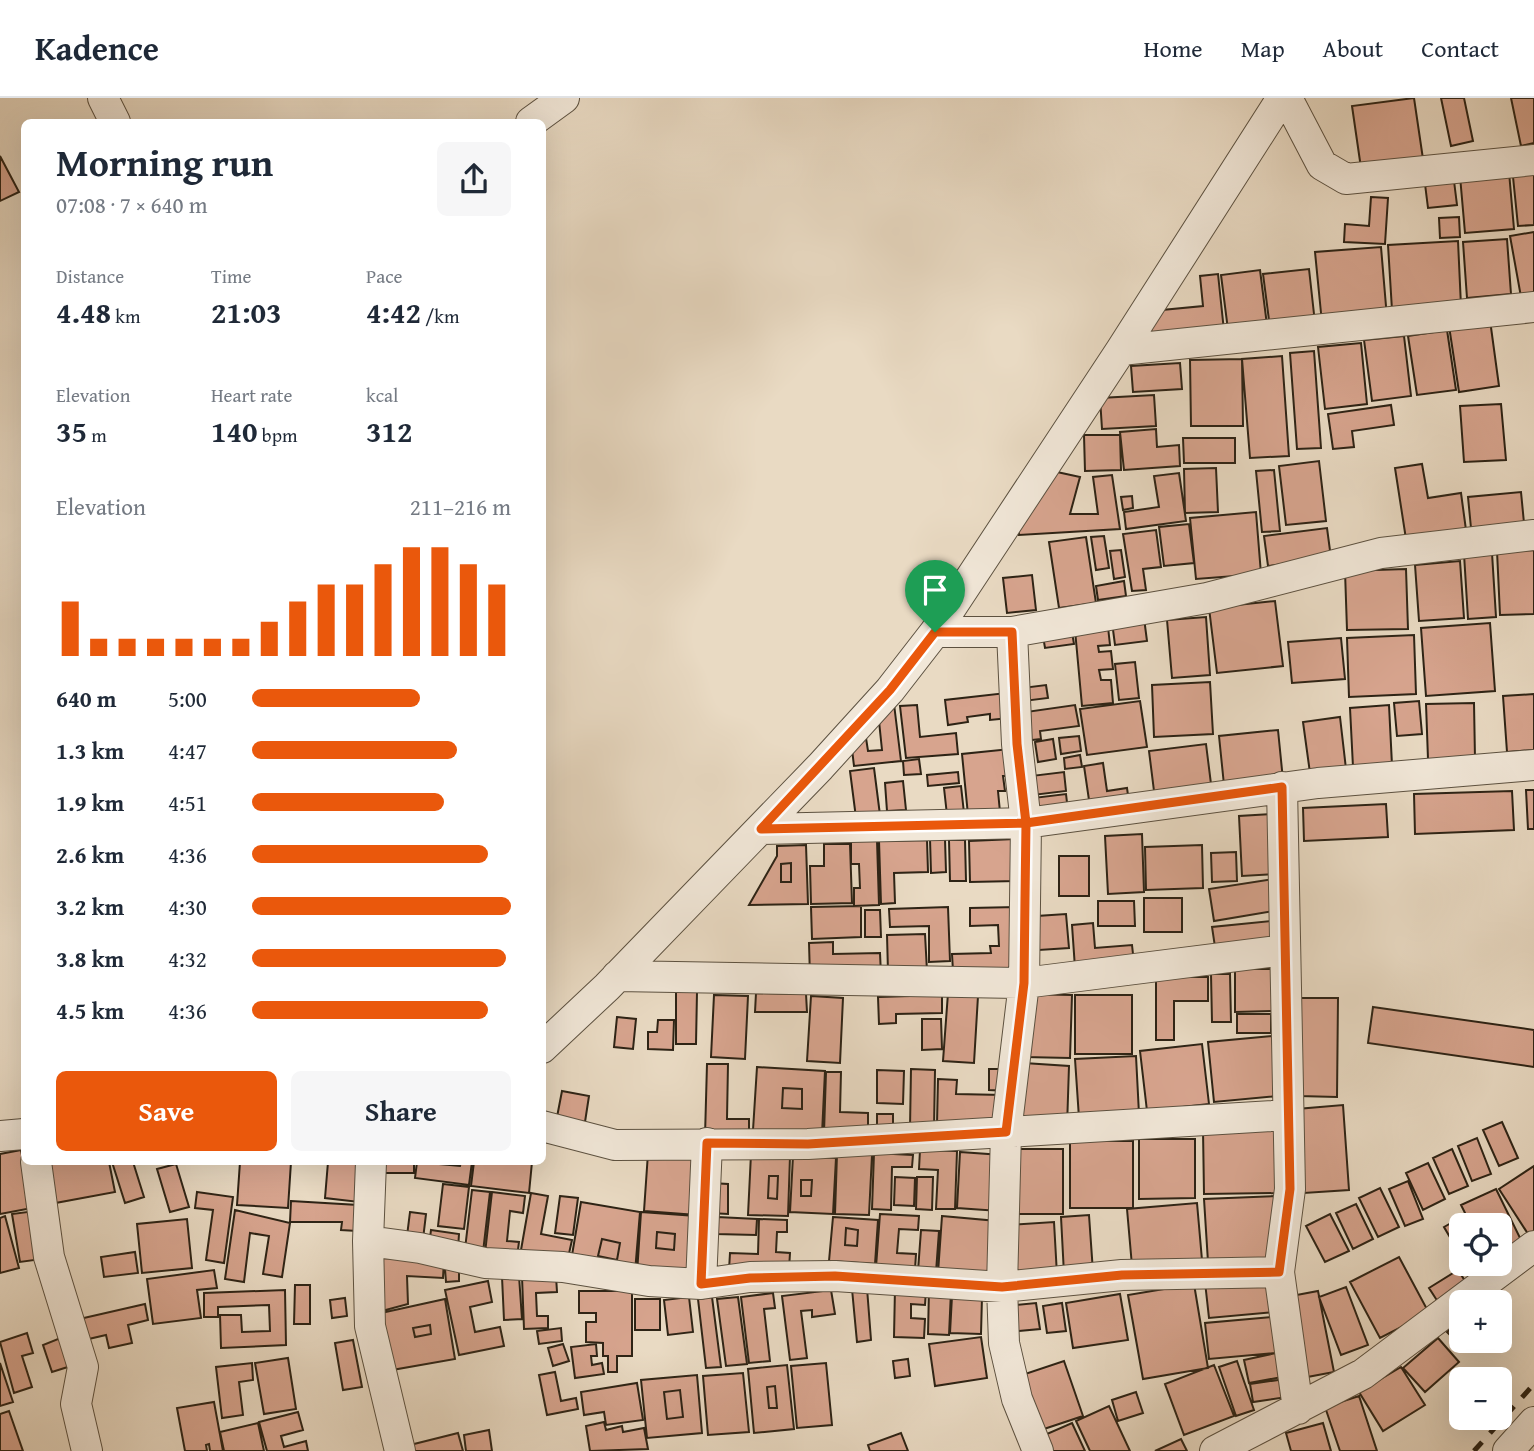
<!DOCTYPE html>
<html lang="en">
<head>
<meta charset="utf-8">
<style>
	:root { --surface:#fff; --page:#f6f6f7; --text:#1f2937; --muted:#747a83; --line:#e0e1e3; --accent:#ea580c }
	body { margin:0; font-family:"Gentium Book Plus",serif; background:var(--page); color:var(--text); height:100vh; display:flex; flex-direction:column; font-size:26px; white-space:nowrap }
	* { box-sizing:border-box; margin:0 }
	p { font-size:23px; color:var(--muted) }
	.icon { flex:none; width:38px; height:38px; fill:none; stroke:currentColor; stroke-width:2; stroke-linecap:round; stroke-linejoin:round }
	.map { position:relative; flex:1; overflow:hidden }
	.details { position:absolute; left:21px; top:21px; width:525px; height:1046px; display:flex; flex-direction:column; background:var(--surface); border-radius:10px; box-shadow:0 7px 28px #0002 }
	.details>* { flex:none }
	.controls { position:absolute; left:1449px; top:1115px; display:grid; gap:14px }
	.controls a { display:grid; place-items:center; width:63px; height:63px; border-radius:10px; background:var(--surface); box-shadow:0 7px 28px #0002; font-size:35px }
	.pin { position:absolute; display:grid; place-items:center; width:60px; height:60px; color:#fff; margin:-72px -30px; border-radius:50% 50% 50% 0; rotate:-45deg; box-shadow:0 0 7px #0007 }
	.pin .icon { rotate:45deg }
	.round { display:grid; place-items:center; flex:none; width:74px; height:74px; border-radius:10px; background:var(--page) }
	.overview { display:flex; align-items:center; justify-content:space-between; height:119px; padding:0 35px }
	h1 { font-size:38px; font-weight:800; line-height:52px }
	.figures { display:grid; grid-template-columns:repeat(3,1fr); gap:10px; height:119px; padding:7px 35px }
	.figures div { display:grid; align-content:center }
	.figures b { font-size:30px; font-weight:800 }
	.figures small { font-size:19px; font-weight:400 }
	.figures p { font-size:19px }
	.chart { height:196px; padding:14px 35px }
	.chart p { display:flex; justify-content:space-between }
	.chart svg { width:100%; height:126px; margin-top:7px; stroke:var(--accent); stroke-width:6 }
	.action { display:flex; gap:14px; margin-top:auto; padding:14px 35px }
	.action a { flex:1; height:80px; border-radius:10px; background:var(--accent); color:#fff; font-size:28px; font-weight:800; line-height:80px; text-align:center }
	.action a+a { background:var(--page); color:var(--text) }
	ul { padding:0 35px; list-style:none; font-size:23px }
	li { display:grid; grid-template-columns:112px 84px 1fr; align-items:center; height:52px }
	li i { height:18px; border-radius:9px; background:var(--accent) }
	header { display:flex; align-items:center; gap:42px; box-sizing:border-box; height:98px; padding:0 35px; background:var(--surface); border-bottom:2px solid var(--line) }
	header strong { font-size:33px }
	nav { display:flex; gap:38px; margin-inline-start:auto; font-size:24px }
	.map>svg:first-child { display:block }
</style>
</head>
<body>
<header>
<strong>Kadence</strong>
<nav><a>Home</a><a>Map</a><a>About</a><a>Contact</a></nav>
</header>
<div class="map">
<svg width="1534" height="1353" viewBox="0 0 1534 1353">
	<rect width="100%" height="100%" fill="#e9dac3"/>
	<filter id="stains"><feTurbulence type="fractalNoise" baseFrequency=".00286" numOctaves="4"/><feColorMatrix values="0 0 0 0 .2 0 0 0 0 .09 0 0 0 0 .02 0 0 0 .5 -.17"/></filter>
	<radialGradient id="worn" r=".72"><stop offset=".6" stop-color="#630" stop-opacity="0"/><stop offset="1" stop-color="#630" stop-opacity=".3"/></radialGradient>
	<path fill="#d7a48e" stroke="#2d2315" stroke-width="2" fill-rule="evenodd" d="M1414,0L1423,61L1361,70L1352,8Z
		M1441,0H1464L1473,43L1451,48Z
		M1511,0H1534V45L1521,48Z
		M0,58L19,94L0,103Z
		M1534,67V127L1518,128L1512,69Z
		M1509,74L1514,131L1465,135L1460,78Z
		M1454,83L1457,107L1428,110L1425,86Z
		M1371,99L1388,100L1385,146L1344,144L1345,126L1369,128Z
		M1459,119L1460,139L1440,140L1439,120Z
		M1534,134V208L1523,210L1510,138Z
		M1507,141L1511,196L1467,200L1463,144Z
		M1458,143L1461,208L1392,212L1388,147Z
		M1381,149L1387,220L1322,225L1315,154Z
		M1309,171L1315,225L1270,230L1263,176Z
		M1260,172L1267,227L1228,232L1221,177Z
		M1218,176L1224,233L1138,244L1162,212L1203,208L1200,178Z
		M1490,222L1499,288L1459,294L1449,228Z
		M1447,232L1456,292L1417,297L1408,238Z
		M1404,238L1411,298L1372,303L1364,242Z
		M1361,245L1367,306L1325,311L1318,249Z
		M1314,253L1321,350L1297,351L1290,255Z
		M1282,258L1289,358L1250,360L1242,261Z
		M1242,261L1243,328H1191L1190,262Z
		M1180,265L1182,291L1133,294L1131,268Z
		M1154,297L1156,328L1102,331L1100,300Z
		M1501,306L1506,362L1464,364L1460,308Z
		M1391,307L1394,327L1352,333L1354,349L1333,351L1328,316Z
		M1156,331L1157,349L1179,347L1180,368L1124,372L1120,334Z
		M1084,337H1120L1121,372L1085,373Z
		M1183,340H1235V365H1184Z
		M1319,363L1326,423L1286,427L1279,368Z
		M1422,366L1428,400L1461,395L1466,432L1406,441L1395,370Z
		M1216,370L1218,414L1185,415L1184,371Z
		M1274,372L1280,433L1262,434L1256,373Z
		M1057,374L1080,379L1070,416H1098L1093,379L1112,377L1120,431L1019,437L1018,427Z
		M1179,375L1186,423L1126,431L1124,414L1159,409L1154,378Z
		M1521,394L1524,425L1471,430L1468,399Z
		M1132,398L1133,410L1123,412L1121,399Z
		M1256,414L1261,476L1196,481L1190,420Z
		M1189,426L1194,465L1164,468L1159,429Z
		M1327,430L1331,460L1268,468L1264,438Z
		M1156,432L1161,469L1143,471L1146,492L1132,493L1123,436Z
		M1104,438L1109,470L1096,472L1091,439Z
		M1086,439L1096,505L1059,510L1049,444Z
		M1121,452L1125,479L1114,481L1110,453Z
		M1534,452V516L1500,517L1497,453Z
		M1492,455L1496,519L1468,521L1464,456Z
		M1460,463L1464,520L1419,523L1415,467Z
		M1406,471L1408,531L1347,532L1345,473Z
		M1032,477L1036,512L1007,515L1003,480Z
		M1124,483L1126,498L1098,502L1096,488Z
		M1275,503L1283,568L1217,575L1209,510Z
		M1206,519L1210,577L1172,580L1167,522Z
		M1144,520L1147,543L1115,547L1112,524Z
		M1490,525L1495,593L1426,598L1421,530Z
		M1108,529L1110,547L1098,548L1099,554L1111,553L1113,571L1099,572L1101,582H1111L1113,605L1082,608L1075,532Z
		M1072,534L1074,546L1045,550L1043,538Z
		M1414,537L1416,596L1349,599L1347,540Z
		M1341,540L1345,581L1292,585L1288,544Z
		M1135,564L1139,600L1119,602L1115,566Z
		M1210,584L1213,636L1154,639L1152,587Z
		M1046,587L1048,600L1024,603L1022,590Z
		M1006,595L1009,620L990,622V616L967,619L968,624L948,627L945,602Z
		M1534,596V652L1507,654L1503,598Z
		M1140,603L1147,649L1087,657L1080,611Z
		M1419,603L1422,636L1397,638L1394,605Z
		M1474,605L1475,661H1428L1426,606Z
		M894,606L901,663L854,668L851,643L866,640L868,653L882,652L879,623Z
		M917,607L920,639L956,635L958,656L906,660L900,608Z
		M1075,607L1079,628L1040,633L1041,641L1023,643L1019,615Z
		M1389,607L1392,667L1353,669L1350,610Z
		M1340,619L1346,671L1310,675L1303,624Z
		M1278,632L1283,682L1224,687L1219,638Z
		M1079,638L1081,653L1061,656L1059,640Z
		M1053,641L1056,661L1038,664L1035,644Z
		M1206,646L1212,694L1155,701L1149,653Z
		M1010,651L1013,678H1003L1005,693H998L1000,714L968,717L962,656Z
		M1080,657L1082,669L1065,671L1064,660Z
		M919,661L921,676L904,677L903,663Z
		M1103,665L1107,693L1127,690L1129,704L1090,709L1084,668Z
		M874,670L880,717L856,720L850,673Z
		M958,674L959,685L928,688L927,677Z
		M1064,674L1066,693L1033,697L1031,678Z
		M903,683L906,712L887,713L885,685Z
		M961,688L964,715L947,717L944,690Z
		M1526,692H1534V731H1528Z
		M1512,693L1514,732L1415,736L1414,696Z
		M1066,696L1068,713L1036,717L1033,700Z
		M1386,706L1388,739L1304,743L1303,710Z
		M1273,716L1276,776L1242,778L1239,718Z
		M1142,736L1144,794L1108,796L1105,738Z
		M930,741H945L946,774L931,775Z
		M1015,741L1016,783L970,784L969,743Z
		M877,742L879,807L854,808V790H860L859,766H851V743Z
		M927,742L928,774L894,775L895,805L881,806L879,743Z
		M949,742H965L966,783H950Z
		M824,746H850L852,805L811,806L810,768H824Z
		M806,747L808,806L749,807L777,758V748ZM791,765V784H781V766Z
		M1202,747L1203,790L1146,792L1145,749Z
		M1236,754L1237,783L1212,784L1211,755Z
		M1059,758H1089V798H1059Z
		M791,765V784H781V766Z
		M1274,781L1279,812L1214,823L1209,791Z
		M1144,800H1182V834H1144Z
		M1098,803H1134L1135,828H1098Z
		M861,808V839L812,841L811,809Z
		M948,809L950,863L929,864V828L890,829L889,811Z
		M1017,809L1019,872L953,873L952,856L991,855L990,848H999L998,827L970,828V810Z
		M865,812H880L881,839H865Z
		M1066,816L1069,850L1039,852L1037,818Z
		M1271,823L1273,843L1215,849L1212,829Z
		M1093,825L1095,850L1132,847L1134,865L1075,870L1072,827Z
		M925,836L927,873L888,874L887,837Z
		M833,844V856L880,855L881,877L810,879L809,845Z
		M1235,871H1273V913L1235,914Z
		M1211,876H1230L1231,924H1212Z
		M1156,879H1208V903H1174V942H1156Z
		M676,893L697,894L696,946H676Z
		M756,895L806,896L807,914H755Z
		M948,895L978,898L974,965L943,963Z
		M1025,896L1072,897L1070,960L1024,959Z
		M714,897L748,898L745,961L711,959Z
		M942,897V915L896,916V925L879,926L878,899Z
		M1075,897H1132V956H1075Z
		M811,898L843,900L840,965L807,963Z
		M1300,900H1338L1337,999L1299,998Z
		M1373,909L1534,932V969L1368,945Z
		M1237,916H1271V935H1237Z
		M617,919L636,921L633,951L614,949Z
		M922,921H941L942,951L922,952Z
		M658,922H674L673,952L648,951V934H657Z
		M1272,938L1278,998L1214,1004L1208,944Z
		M1202,946L1209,1006L1147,1013L1140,953Z
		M1136,958L1139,1016L1079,1020L1075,961Z
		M1024,965L1069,968L1067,1029L1020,1026Z
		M707,966H728L727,1021H749V1039L705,1038Z
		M757,969L825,973L822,1036L753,1032ZM783,990L802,991V1011L782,1010Z
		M911,971L935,972L934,1030H910Z
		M989,971H1009L1008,993L989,992Z
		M877,972L904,973L903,1006L877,1005Z
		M826,974H841L840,1014L868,1015V1036L824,1035Z
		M938,981L957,982L956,996L1003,997L1002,1028L937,1026Z
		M783,990L802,991V1011L782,1010Z
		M562,993L589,998L585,1024L557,1019Z
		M1343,1007L1349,1092L1304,1095L1297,1011Z
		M877,1016H893V1031H877Z
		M1502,1024L1518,1060L1499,1068L1483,1032Z
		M1203,1032H1280L1281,1095L1204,1096Z
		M1477,1040L1491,1076L1472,1083L1458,1048Z
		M1139,1041H1195V1100L1139,1101Z
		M1070,1043H1133V1110H1070Z
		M1011,1051H1063V1116H1011Z
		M1452,1051L1468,1088L1449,1096L1433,1060Z
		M21,1052L32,1110L0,1116V1056Z
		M920,1052L957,1053L955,1111H936L938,1072L919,1071Z
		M960,1054L1002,1057L999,1113L957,1110Z
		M648,1055L702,1059L697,1117L644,1113Z
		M874,1055L913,1057L912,1069H892L891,1112L872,1111Z
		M751,1056L790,1058L788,1118L748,1117ZM769,1078H778L777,1101L768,1100Z
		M837,1056L872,1057L869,1117L835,1116Z
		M793,1058L836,1060L833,1116L790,1114ZM801,1082H812L811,1098H801Z
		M42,1064H109L115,1094L50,1106Z
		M112,1064H133L144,1099L125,1105Z
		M240,1064H291L288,1110L237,1107Z
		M328,1064H363L359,1104L325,1100Z
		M379,1064H414V1075H379Z
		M417,1064L460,1068L461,1064H472L469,1087L415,1080Z
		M474,1064H532L529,1095L471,1088Z
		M1428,1065L1445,1101L1423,1112L1406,1075Z
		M176,1066L189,1109L170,1114L157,1071Z
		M1534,1068V1136L1530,1139L1499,1091Z
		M769,1078H778L777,1101L768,1100Z
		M895,1079L915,1080L914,1108L894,1107Z
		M917,1079H933L932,1112L916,1111Z
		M801,1082H812L811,1098H801Z
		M1408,1083L1423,1121L1405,1128L1389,1091Z
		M711,1085L728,1086V1116L710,1115Z
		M443,1086L469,1089L464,1131L438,1128Z
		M1380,1090L1399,1129L1378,1139L1359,1100Z
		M1496,1091L1523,1146L1500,1158V1127H1471L1461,1107Z
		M472,1092L490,1094L483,1154L465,1151Z
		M197,1094L233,1099L224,1165L206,1162L213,1112L195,1110Z
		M492,1094L525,1098L523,1115L510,1113L507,1143L519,1144L517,1159L485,1155Z
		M531,1095L548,1098L541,1136L572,1142L568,1160L521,1152Z
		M560,1098L578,1100L573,1137L555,1135Z
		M1275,1098L1278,1160L1208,1164L1204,1101Z
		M291,1103L358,1107L357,1133L341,1132L342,1124H290Z
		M581,1104L640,1114L635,1174L571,1163ZM602,1141L620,1145L617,1162L598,1158Z
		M1197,1105L1202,1162L1132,1168L1127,1111Z
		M1356,1106L1373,1141L1353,1151L1336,1115Z
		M235,1112L290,1125L282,1179L263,1176L269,1138L250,1135L244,1184L225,1181Z
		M35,1113L42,1161L20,1164L12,1116Z
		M410,1114L426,1116L423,1141L407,1138Z
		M641,1114L696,1118L692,1180L637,1176ZM657,1134L675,1136L674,1152L656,1150Z
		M880,1116L919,1118L918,1132L899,1131L897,1155L916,1156L915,1171L876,1169Z
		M1330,1116L1349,1153L1325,1164L1306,1128Z
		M1089,1117L1093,1174L1064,1176L1061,1119Z
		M5,1118L19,1170L0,1175V1120Z
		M942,1118L997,1123L993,1180L938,1175Z
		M717,1119L757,1121L756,1137L716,1136Z
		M833,1119L878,1122L875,1166L829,1163ZM846,1130L858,1132L857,1148L845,1147Z
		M1460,1120L1464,1127H1461V1158L1444,1129Z
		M187,1121L192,1170L142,1175L137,1126Z
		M759,1121L787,1122V1134H777L776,1154L790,1155L789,1171L729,1172L730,1155L758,1156Z
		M1054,1124L1057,1177L1010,1180L1007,1127Z
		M846,1130L858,1132L857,1148L845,1147Z
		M431,1132L459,1136L458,1151L429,1148Z
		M921,1132L939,1133L936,1174L918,1173Z
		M657,1134L675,1136L674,1152L656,1150Z
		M602,1141L620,1145L617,1162L598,1158Z
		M135,1154L138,1175L104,1179L101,1159Z
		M1399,1159L1429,1215L1380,1240L1350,1184Z
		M382,1160L444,1162L443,1180L407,1178L408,1206L382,1213Z
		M445,1171H459V1183L446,1184Z
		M214,1172L217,1190L197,1192L201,1220L153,1226L147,1181Z
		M1458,1172L1467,1186L1438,1204L1429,1190Z
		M519,1178L522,1221L504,1222L502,1179Z
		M556,1178L557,1194L536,1195L537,1218H548V1230L524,1231L522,1179Z
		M1271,1178L1274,1214L1209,1220L1205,1184Z
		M488,1183L492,1204L470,1209L475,1234L500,1229L504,1248L459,1257L445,1192Z
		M1194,1186L1208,1270L1143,1281L1128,1197Z
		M295,1187H310V1226H294Z
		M1346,1189L1368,1247L1341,1257L1319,1199Z
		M867,1190L871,1242L857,1244L852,1191Z
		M895,1190L926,1192L925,1207L911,1206V1220L925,1221L924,1240L894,1239Z
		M929,1191L951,1193L949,1237L928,1236Z
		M285,1192L286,1247L221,1250L220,1217H241L242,1234L270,1233L269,1207L218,1209V1219H204V1195Z
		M831,1192L835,1216L812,1219V1212L801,1213L807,1260L790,1262L782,1198Z
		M579,1193H632V1258H617V1274H608V1258H603V1245L586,1244V1224H596V1215H579Z
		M1318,1193L1334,1274L1302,1280L1286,1199Z
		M773,1195L775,1210L764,1211L770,1263L749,1265L741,1199Z
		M1120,1196L1128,1242L1073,1250L1066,1205Z
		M952,1198L982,1199L981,1236L950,1235Z
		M689,1199L693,1234L668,1237L664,1202Z
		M712,1199L721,1269L706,1270L698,1201Z
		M738,1199L747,1266L726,1268L717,1201Z
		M345,1200L347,1218L332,1220L330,1202Z
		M445,1201L455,1261L392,1272L381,1215ZM430,1227L431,1236L415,1239L413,1230Z
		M635,1201H660V1232H635Z
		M1036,1205L1040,1231L1009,1234L1006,1208Z
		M1062,1205L1066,1233L1047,1235L1043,1208Z
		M145,1206L148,1222L128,1227L132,1245L109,1250L106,1237L80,1243L75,1222Z
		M1273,1219L1276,1255L1209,1261L1205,1225Z
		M1461,1221V1242H1471L1463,1250L1447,1234Z
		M430,1227L431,1236L415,1239L413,1230Z
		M561,1230L562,1243L539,1246L537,1233Z
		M27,1235L33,1255L22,1258L32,1289L14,1295L0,1244Z
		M63,1239L74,1267L52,1274L43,1247Z
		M981,1239L987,1280L935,1288L929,1246Z
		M1438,1240L1459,1264L1425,1294L1403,1270Z
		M353,1242L362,1289L343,1292L335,1245Z
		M563,1246L569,1263L553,1268L548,1250Z
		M596,1246L597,1258H591L592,1267L602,1265L604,1276L575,1280L571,1249Z
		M1276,1255L1282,1279L1249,1285L1244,1262Z
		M288,1260L296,1311L264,1316L255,1265Z
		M908,1261L910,1278L895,1280L893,1263Z
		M1064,1263L1083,1318L1035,1334L1016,1279Z
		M1237,1263L1254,1312L1236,1318L1219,1269Z
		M0,1265L13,1304L0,1308Z
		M252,1265L253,1282L239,1284L243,1317L222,1320L216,1269Z
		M826,1265L832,1327L797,1330L791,1268Z
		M787,1267L794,1331L754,1335L748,1271ZM775,1288L777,1310H769L767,1289Z
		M1214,1267L1234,1318L1184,1337L1165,1286Z
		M1401,1269L1425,1307L1383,1333L1359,1294Z
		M555,1274L561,1303L576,1300L578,1311L547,1317L539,1277Z
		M743,1275L749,1334L708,1337L703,1278Z
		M697,1277L702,1335L647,1340L641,1282ZM680,1292L683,1319L667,1321L664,1294Z
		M1285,1281L1287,1299L1253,1304L1250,1286Z
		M637,1285L643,1322L606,1327L604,1314L584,1317L581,1294Z
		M775,1288L777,1310H769L767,1289Z
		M680,1292L683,1319L667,1321L664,1294Z
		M1136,1294L1143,1315L1118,1323L1112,1302Z
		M1359,1298L1377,1353H1340L1325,1309Z
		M214,1304L223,1353H210L209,1346L206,1347L207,1353H185L177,1310Z
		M1109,1308L1130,1353H1090L1076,1323Z
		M9,1313L23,1353H0V1316Z
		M298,1314L303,1332L281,1338L284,1349L306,1343L308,1353H267L259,1324Z
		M604,1324L606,1332L622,1328L623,1334L644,1330L648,1351L590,1353L586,1328Z
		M258,1325L264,1353H224L220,1334Z
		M1072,1325L1085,1353H1046L1040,1339Z
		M1323,1325L1331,1353H1291L1286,1335Z
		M489,1332L492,1353H466L464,1337Z
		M458,1335L463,1353H412L410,1347Z
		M901,1335L908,1353H870L868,1347Z
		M1181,1341L1187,1353H1155Z"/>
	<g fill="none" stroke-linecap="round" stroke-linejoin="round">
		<g stroke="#5c5140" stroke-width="32">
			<path id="minor" d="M103,0L115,24
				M1287,0L1322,67L1346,81L1534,62
				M531,24L564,0
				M1121,252L1534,209
				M935,534H1012L1207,500L1381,455L1534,437
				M1012,534L1017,646L1026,725L1024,885L1006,1034L1002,1189L1004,1245L1017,1301L1038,1353
				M1282,689L1290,1091L1279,1174L1298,1311
				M761,731L1026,725L1318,685L1534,667
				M617,878L1024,885L1285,852
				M542,950L607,889L820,669L890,592L935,534L1121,252L1282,0
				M542,1028L615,1047L808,1046L1287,1017
				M0,1038L24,1036
				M36,1064L49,1159L83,1269L76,1306L87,1353
				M371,1064L368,1143L420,1150L485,1165L563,1169L649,1183L701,1186L750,1179L835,1178L1002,1189L1122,1177L1279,1174
				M368,1143L370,1228L400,1353
				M701,1186L707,1045
				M1215,1353L1363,1276L1534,1148
				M1508,1353L1534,1324"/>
		</g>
		<use href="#minor" stroke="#f1e7d8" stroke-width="30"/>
		<path stroke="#2d2315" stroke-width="5" stroke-dasharray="12 12" stroke-linecap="butt" d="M1474,1353L1534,1286"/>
	</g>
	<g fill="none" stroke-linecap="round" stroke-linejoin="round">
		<g stroke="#fff" stroke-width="14">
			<path id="route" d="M935,534H1012L1017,646L1026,725L1025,800L1024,885L1006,1034L808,1046L707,1045L701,1186L750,1180L835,1178L1002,1189L1122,1177L1279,1174L1290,1091L1282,689L1026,725L761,731L890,592L935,534"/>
		</g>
		<use href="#route" stroke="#ea580c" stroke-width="9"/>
	</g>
	<rect width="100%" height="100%" filter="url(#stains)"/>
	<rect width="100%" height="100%" fill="url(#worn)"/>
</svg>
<div class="controls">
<a><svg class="icon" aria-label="locate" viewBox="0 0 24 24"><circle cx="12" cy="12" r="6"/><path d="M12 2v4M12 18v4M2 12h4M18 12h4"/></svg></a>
<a>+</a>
<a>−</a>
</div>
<div class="pin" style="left:935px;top:534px;background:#1e9e55"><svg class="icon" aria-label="arrive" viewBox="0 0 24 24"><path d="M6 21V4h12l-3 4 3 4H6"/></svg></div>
<section class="details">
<div class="overview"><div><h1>Morning run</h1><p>07:08 · 7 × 640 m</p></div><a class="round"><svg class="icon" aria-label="share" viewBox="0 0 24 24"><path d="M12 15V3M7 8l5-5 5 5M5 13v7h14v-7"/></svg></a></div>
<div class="figures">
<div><p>Distance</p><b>4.48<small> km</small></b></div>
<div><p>Time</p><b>21:03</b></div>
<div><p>Pace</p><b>4:42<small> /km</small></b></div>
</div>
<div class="figures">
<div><p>Elevation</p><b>35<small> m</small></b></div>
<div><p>Heart rate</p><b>140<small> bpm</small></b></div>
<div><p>kcal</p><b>312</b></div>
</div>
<div class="chart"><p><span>Elevation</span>211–216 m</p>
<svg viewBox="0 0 160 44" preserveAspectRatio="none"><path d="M5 44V25M15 44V38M25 44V38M35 44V38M45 44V38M55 44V38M65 44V38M75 44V32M85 44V25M95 44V19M105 44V19M115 44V12M125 44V6M135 44V6M145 44V12M155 44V19"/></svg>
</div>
<ul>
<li><b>640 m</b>5:00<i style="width:65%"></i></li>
<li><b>1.3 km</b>4:47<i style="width:79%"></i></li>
<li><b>1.9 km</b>4:51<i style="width:74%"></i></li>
<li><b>2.6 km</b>4:36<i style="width:91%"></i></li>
<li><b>3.2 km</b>4:30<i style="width:100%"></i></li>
<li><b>3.8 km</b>4:32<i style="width:98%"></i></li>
<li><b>4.5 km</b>4:36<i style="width:91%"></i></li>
</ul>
<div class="action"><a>Save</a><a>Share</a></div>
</section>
</div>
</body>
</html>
